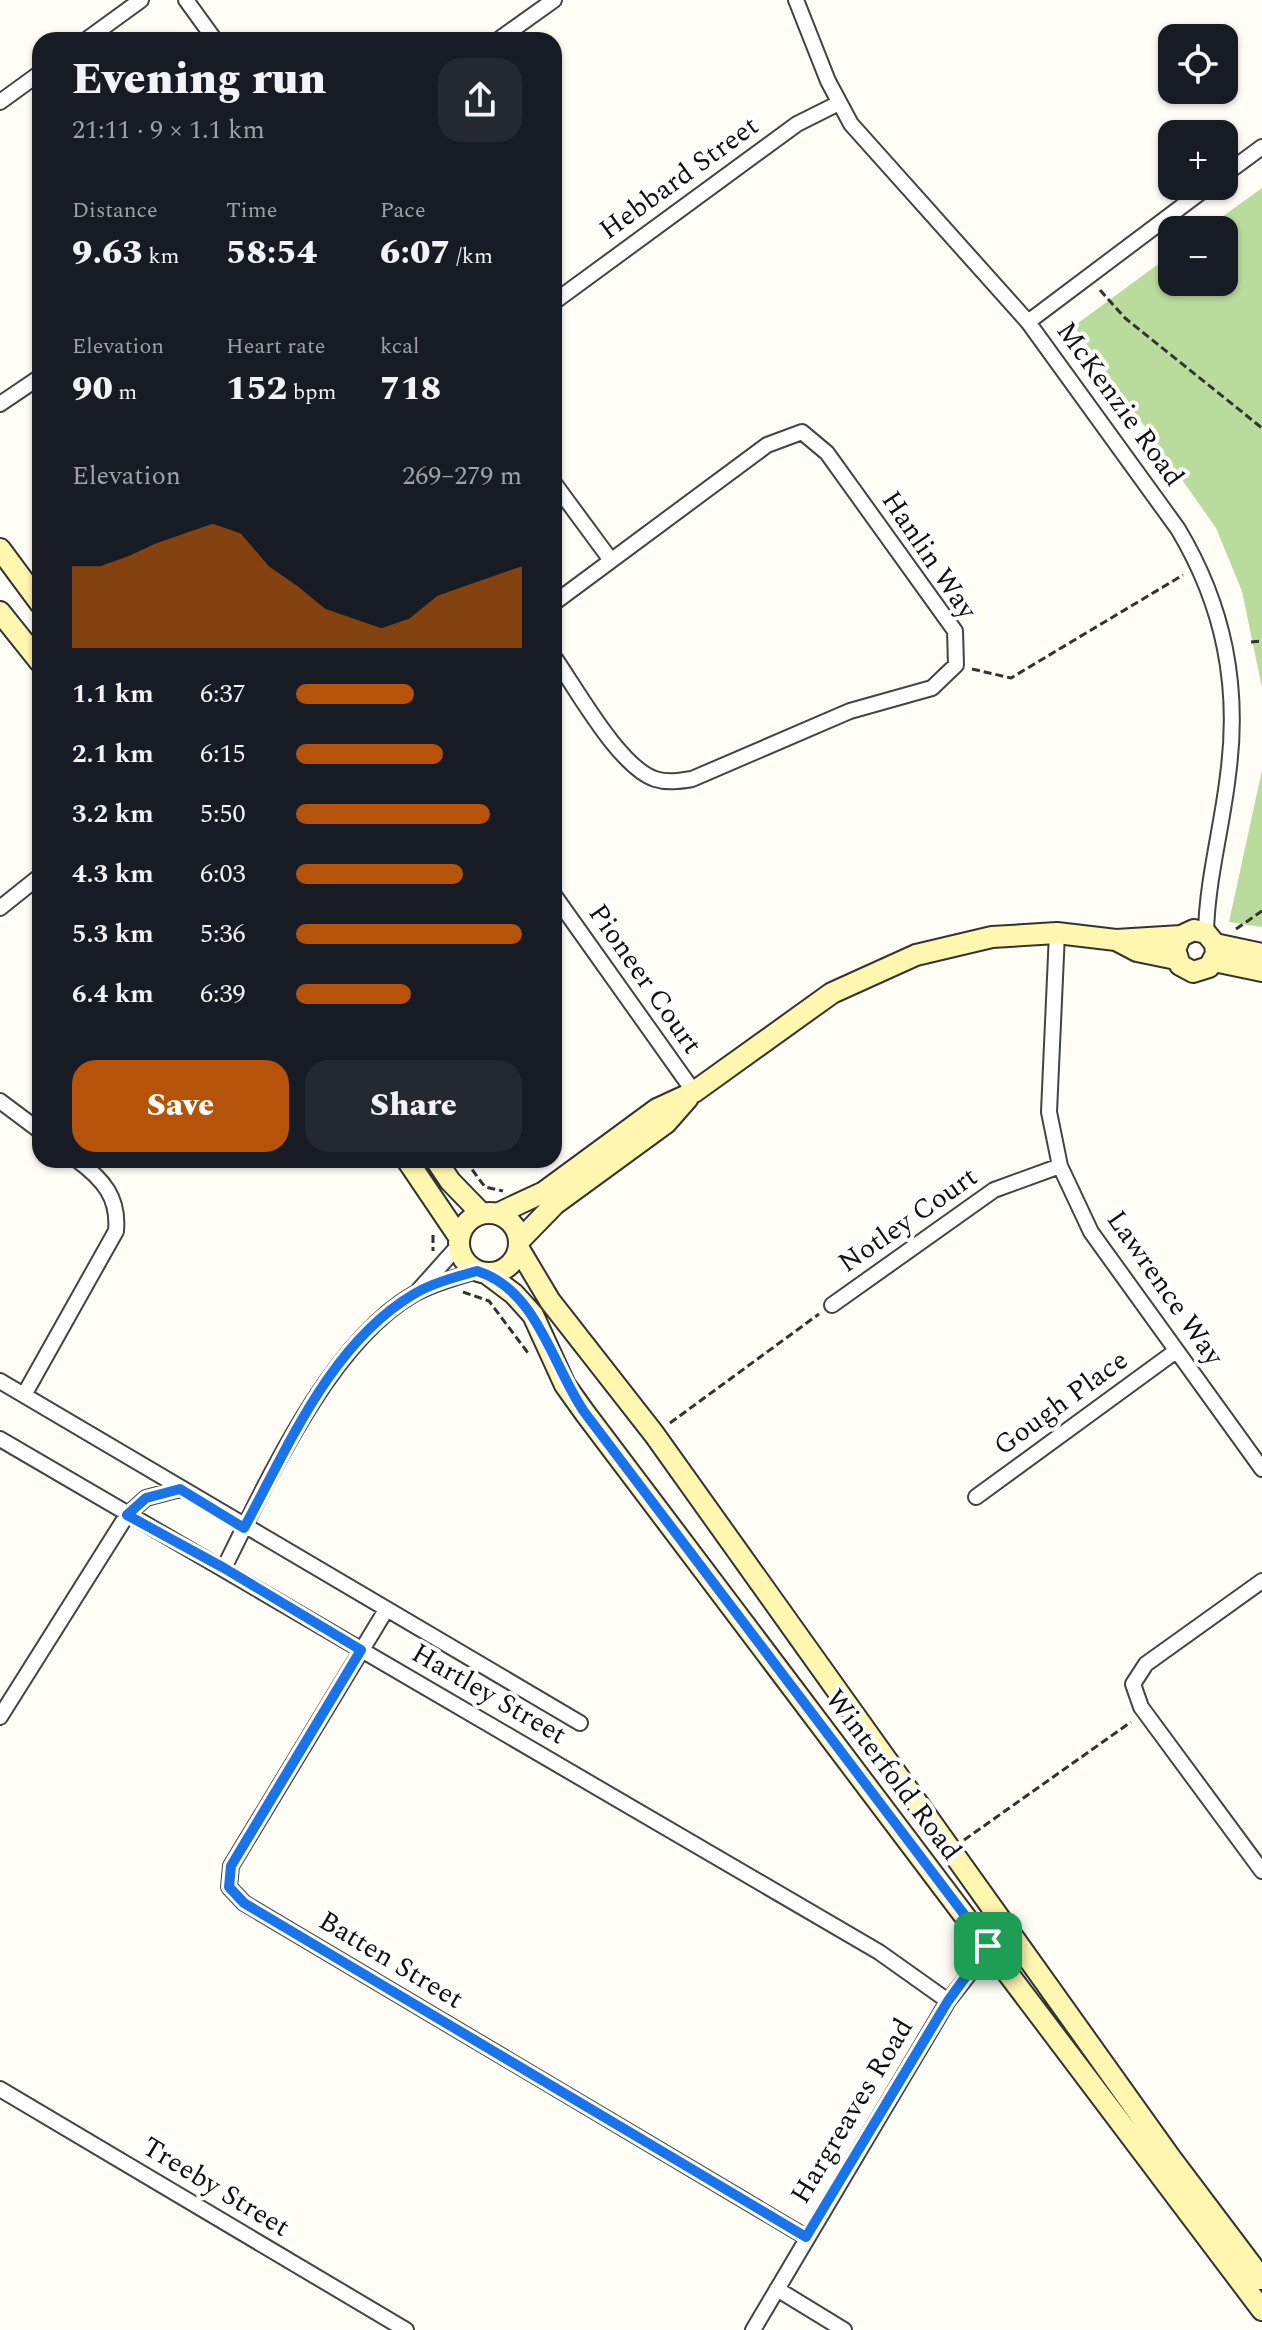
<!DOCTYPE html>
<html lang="en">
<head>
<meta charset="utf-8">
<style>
	:root { --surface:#171b24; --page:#242831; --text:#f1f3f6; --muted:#9ea1a6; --accent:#b45309 }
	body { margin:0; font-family:Spectral,serif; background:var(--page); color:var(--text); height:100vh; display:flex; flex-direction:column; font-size:30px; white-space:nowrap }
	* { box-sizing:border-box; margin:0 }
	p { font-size:26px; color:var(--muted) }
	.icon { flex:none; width:44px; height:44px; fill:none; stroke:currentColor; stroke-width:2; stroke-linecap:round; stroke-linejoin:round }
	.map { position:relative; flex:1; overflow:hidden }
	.drawer { position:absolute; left:32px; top:32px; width:530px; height:1136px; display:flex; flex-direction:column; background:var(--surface); border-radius:24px; box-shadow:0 2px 6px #0004 }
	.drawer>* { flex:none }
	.tools { position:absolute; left:1158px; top:24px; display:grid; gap:16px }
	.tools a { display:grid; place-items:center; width:80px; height:80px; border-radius:16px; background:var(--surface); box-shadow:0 2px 6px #0004; font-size:40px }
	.pin { position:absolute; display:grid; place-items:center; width:68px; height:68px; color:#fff; margin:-34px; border-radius:16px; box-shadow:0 4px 12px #0006 }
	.round { display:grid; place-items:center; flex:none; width:84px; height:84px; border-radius:24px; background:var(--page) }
	.headline { display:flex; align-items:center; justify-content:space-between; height:136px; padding:0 40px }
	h1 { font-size:44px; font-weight:800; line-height:60px }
	.figures { display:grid; grid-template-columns:repeat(3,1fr); gap:12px; height:136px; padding:8px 40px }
	.figures div { display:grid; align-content:center }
	.figures b { font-size:34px; font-weight:800 }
	.figures small { font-size:22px; font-weight:400 }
	.figures p { font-size:22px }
	.chart { height:224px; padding:16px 40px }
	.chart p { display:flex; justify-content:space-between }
	.chart svg { width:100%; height:144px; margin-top:8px; fill:var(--accent); opacity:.7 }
	.primary-button { display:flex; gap:16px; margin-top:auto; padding:16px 40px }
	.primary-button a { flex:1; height:92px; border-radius:24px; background:var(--accent); color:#fff; font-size:32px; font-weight:800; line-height:92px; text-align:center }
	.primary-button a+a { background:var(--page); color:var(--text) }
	ul { padding:0 40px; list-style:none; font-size:26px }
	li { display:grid; grid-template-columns:128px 96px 1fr; align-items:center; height:60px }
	li i { height:20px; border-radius:10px; background:var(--accent) }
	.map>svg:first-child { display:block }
</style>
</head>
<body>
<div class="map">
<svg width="1262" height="2330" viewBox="0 0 1262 2330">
	<rect width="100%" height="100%" fill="#fffdf5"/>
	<path fill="#b9dc9c" d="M1262,188V688L1242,591L1216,528L1074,326L1172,254V282H1224V230H1204Z
		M1262,770V927L1229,922Z"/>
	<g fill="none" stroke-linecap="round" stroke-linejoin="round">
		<g stroke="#444" stroke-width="18">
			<path id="street" d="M186,0L215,40
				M796,0L828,81L851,124L1028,322L1178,529C1224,606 1240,686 1228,775C1222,828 1207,880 1206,933
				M86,40L141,0
				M498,40L554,0
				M0,102L40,73
				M1224,175L1262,147
				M554,302L797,124L839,103
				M1028,322L1209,186
				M0,404L40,377
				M554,483L610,559
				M554,603L767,445L802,432L827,453L955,631L956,665L932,688L850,711L692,779C680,781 667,783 655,779C619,767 576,688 554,657
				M554,895L694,1092
				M0,908L40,876
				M1057,933L1049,1112L1060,1166L1091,1232L1262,1469
				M0,1101L40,1131
				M417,1292L459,1245
				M832,1305L994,1190L1060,1166
				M0,1381L580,1723
				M24,1395L116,1231C119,1198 104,1180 77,1160
				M0,1439L879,1952L948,2001
				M976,1497L1176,1351
				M224,1568C267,1482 329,1343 414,1294C433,1283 457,1277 477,1271
				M1262,1581L1146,1664L1133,1684L1141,1707L1262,1871
				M386,1610L231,1866L229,1887L244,1903L806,2237
				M0,1717L127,1515L146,1498L180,1489
				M0,2089L406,2330
				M777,2289L844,2330
				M753,2330L948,2001L1007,1926"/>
		</g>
		<g stroke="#333" stroke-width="24">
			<path id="secondary" d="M0,549L40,603
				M0,612L40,662
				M1116,940L1137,951L1176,959
				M1215,944L1262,954
				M1214,961L1262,971
				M407,1160L459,1237
				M436,1160L450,1181L481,1213
				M459 1243a30 30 0 1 1 60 0a30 30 0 1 1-60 0Z
				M497,1214L544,1192L657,1109L694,1092L832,993L916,955L992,937L1057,933L1116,940L1181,936L1194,930L1206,933L1215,944L1216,954L1209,967L1193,972L1180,965L1175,949L1181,936
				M520,1240L555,1204L666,1123L688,1098
				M519,1249L550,1301L654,1434L1170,2157L1262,2279
				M486,1273L514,1294L533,1315L565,1385L585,1413L1262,2310"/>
		</g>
		<path stroke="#333" stroke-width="3" stroke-dasharray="8 4" stroke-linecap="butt" d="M1100,290L1125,318L1262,428
			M1251,642L1262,641
			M972,669L1011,678L1183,575
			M1236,929L1262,911
			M465,1160L485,1187L503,1191
			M433,1235V1251
			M463,1292L489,1301L528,1353
			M670,1423L819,1314
			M964,1840L1131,1722"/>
		<use href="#street" stroke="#fff" stroke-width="14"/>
		<use href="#secondary" stroke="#fff6b0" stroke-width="20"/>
	</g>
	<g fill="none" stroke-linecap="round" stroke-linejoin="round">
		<g stroke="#fff" stroke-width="16">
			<path id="route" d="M477,1271C538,1290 552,1366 585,1413L988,1946L948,2001L806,2237L244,1903L229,1887L231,1866L361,1650L224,1568L127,1515L146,1498L180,1489L244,1528C288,1447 331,1343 414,1294C432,1283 456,1277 477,1271Z"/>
		</g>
		<use href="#route" stroke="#1a73e8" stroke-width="10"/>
	</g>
	<g text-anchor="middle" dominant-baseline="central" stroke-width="8" stroke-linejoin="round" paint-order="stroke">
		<g font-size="28" fill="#111" stroke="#fff">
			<text transform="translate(679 178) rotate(-36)">Hebbard Street</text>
			<text transform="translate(1120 404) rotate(54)">McKenzie Road</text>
			<text transform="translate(929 555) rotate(56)">Hanlin Way</text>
			<text transform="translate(645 979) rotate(55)">Pioneer Court</text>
			<text transform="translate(908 1220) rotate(-35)">Notley Court</text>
			<text transform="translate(1165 1288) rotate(55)">Lawrence Way</text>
			<text transform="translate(1061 1403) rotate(-36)">Gough Place</text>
			<text transform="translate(489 1694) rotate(30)">Hartley Street</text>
			<text transform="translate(893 1775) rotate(53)">Winterfold Road</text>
			<text transform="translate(391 1960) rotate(31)">Batten Street</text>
			<text transform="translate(852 2111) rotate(-59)">Hargreaves Road</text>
			<text transform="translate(216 2187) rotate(31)">Treeby Street</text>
		</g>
	</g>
</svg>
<div class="tools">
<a><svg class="icon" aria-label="locate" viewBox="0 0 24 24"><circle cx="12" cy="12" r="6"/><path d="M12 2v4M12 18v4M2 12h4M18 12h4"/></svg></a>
<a>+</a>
<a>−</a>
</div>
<div class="pin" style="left:988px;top:1946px;background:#1e9e55"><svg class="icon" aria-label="arrive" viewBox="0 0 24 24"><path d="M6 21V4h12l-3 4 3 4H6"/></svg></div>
<section class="drawer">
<div class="headline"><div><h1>Evening run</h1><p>21:11 · 9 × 1.1 km</p></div><a class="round"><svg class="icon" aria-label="share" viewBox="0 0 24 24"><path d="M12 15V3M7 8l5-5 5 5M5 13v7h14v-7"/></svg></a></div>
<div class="figures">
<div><p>Distance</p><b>9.63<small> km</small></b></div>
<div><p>Time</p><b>58:54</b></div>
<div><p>Pace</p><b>6:07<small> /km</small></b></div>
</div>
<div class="figures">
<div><p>Elevation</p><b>90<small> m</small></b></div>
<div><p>Heart rate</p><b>152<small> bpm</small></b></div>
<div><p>kcal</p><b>718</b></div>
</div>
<div class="chart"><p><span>Elevation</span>269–279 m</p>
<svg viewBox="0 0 160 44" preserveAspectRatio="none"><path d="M0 44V19L10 19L20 16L30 12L40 9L50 6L60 9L70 19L80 25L90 32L100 35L110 38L120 35L130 28L140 25L150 22L160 19V44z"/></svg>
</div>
<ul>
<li><b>1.1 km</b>6:37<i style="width:52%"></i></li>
<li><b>2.1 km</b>6:15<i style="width:65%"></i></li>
<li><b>3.2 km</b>5:50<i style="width:86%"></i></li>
<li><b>4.3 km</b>6:03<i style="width:74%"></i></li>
<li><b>5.3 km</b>5:36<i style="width:100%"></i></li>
<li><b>6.4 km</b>6:39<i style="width:51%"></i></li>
</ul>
<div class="primary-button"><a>Save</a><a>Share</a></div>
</section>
</div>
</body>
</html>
